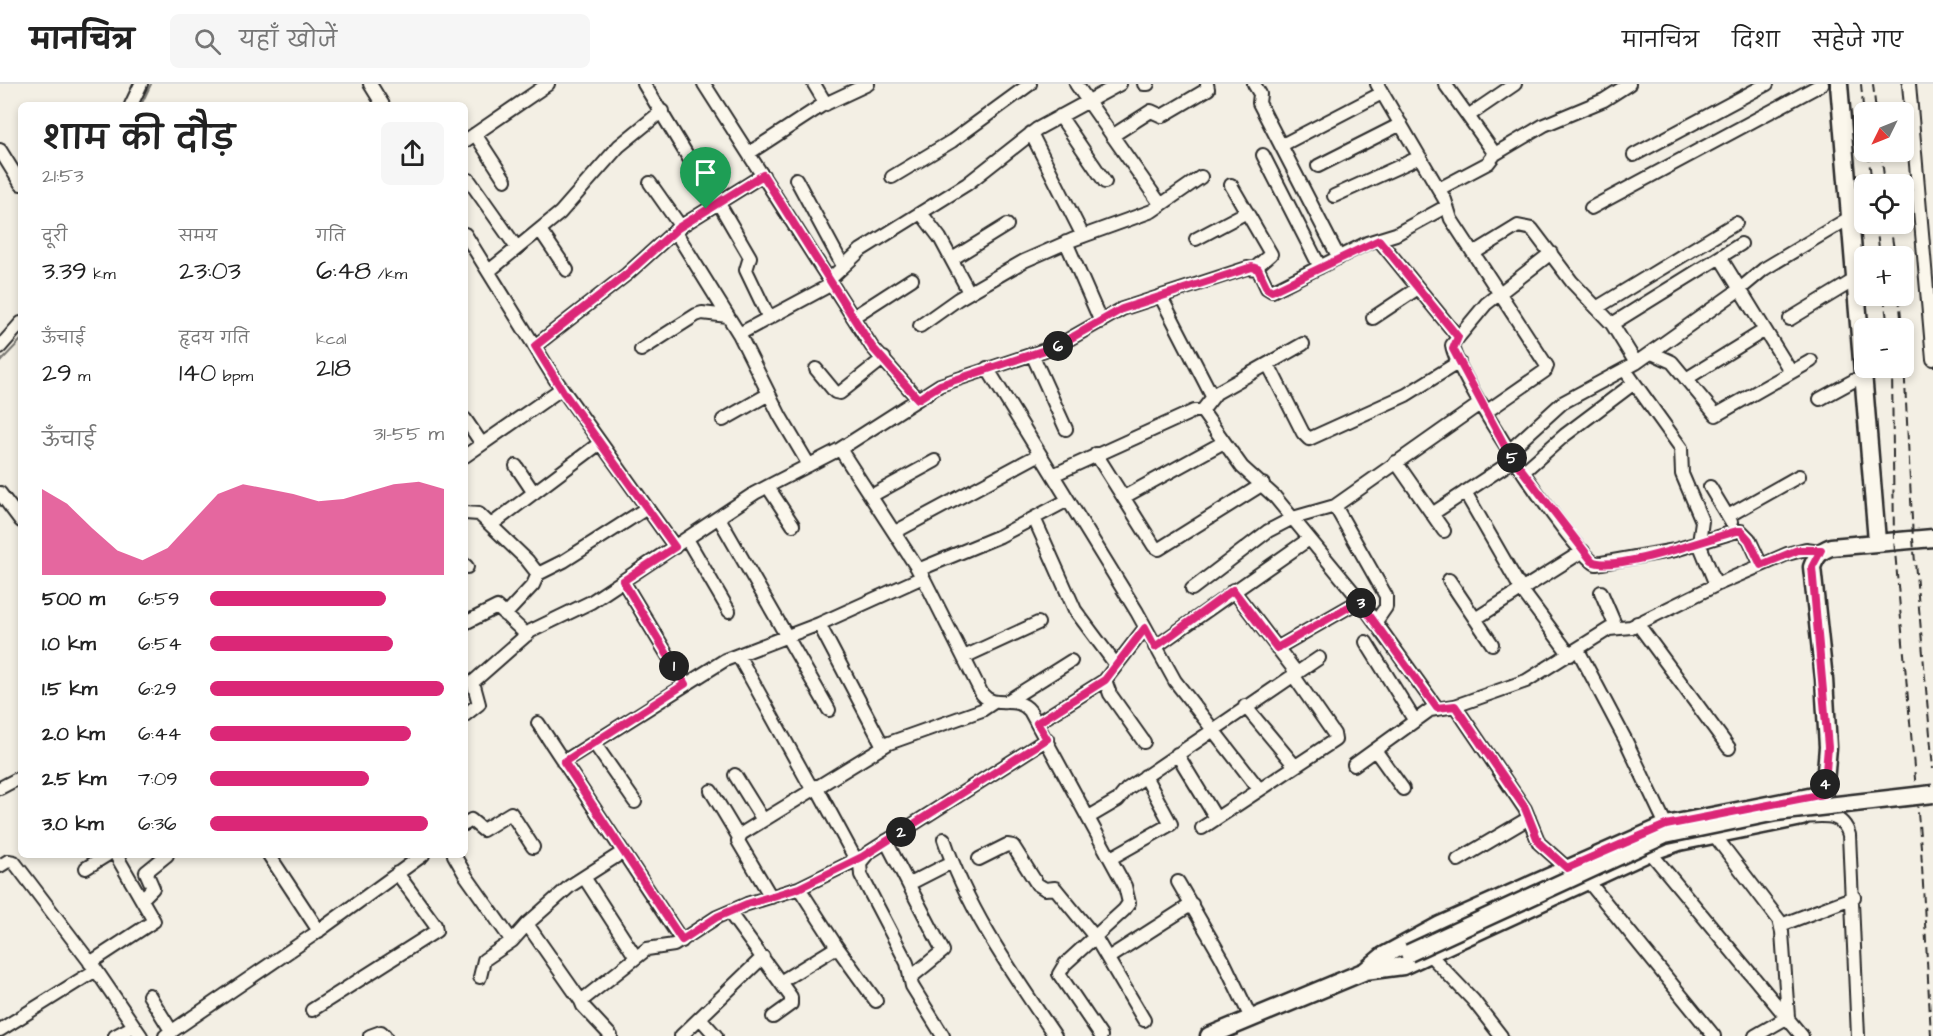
<!DOCTYPE html>
<html lang="hi">
<head>
<meta charset="utf-8">
<style>
	:root { --surface:#fff; --page:#f6f6f6; --text:#222; --muted:#767676; --line:#e0e0e0; --accent:#db2777 }
	body { margin:0; font-family:"Architects Daughter","Playpen Sans Deva",sans-serif; background:var(--page); color:var(--text); height:100vh; display:flex; flex-direction:column; font-size:22px; white-space:nowrap }
	* { box-sizing:border-box; margin:0 }
	p { font-size:20px; color:var(--muted) }
	.icon { flex:none; width:33px; height:33px; fill:none; stroke:currentColor; stroke-width:2; stroke-linecap:round; stroke-linejoin:round }
	.map { position:relative; flex:1; overflow:hidden }
	.details { position:absolute; left:18px; top:18px; width:450px; height:756px; display:flex; flex-direction:column; background:var(--surface); border-radius:9px; box-shadow:0 3px 9px #0003 }
	.details>* { flex:none }
	.needle { width:39px; rotate:227deg }
	.buttons { position:absolute; left:1854px; top:18px; display:grid; gap:12px }
	.buttons a { display:grid; place-items:center; width:60px; height:60px; border-radius:9px; background:var(--surface); box-shadow:0 3px 9px #0003; font-size:30px }
	.pin { position:absolute; display:grid; place-items:center; width:51px; height:51px; color:#fff; margin:-62px -26px; border-radius:50% 50% 50% 0; rotate:-45deg; box-shadow:0 0 6px #0007 }
	.pin .icon { rotate:45deg }
	.km { position:absolute; width:30px; height:30px; margin:-15px; border-radius:50%; background:#222; color:#fff; font-size:16px; line-height:30px; text-align:center }
	.round { display:grid; place-items:center; flex:none; width:63px; height:63px; border-radius:9px; background:var(--page) }
	.overview { display:flex; align-items:center; justify-content:space-between; height:102px; padding:0 24px }
	h1 { font-size:33px; font-weight:600; line-height:45px }
	.stats { display:grid; grid-template-columns:repeat(3,1fr); gap:9px; height:102px; padding:6px 24px }
	.stats div { display:grid; align-content:center }
	.stats b { font-size:26px; font-weight:600 }
	.stats small { font-size:16px; font-weight:400 }
	.stats p { font-size:16px }
	.chart { height:168px; padding:12px 24px }
	.chart p { display:flex; justify-content:space-between }
	.chart svg { width:100%; height:108px; margin-top:6px; fill:var(--accent); opacity:.7 }
	ul { padding:0 24px; list-style:none; font-size:20px }
	li { display:grid; grid-template-columns:96px 72px 1fr; align-items:center; height:45px }
	li i { height:15px; border-radius:8px; background:var(--accent) }
	header { display:flex; align-items:center; gap:36px; box-sizing:border-box; height:84px; padding:0 30px; background:var(--surface); border-bottom:2px solid var(--line) }
	header strong { font-size:28px }
	nav { display:flex; gap:33px; margin-inline-start:auto; font-size:21px }
	.search { width:420px; height:54px; background:var(--page); display:flex; align-items:center; gap:15px; box-sizing:border-box; padding:0 21px; border-radius:9px; color:var(--muted); font-size:22px }
	.map>svg:first-child { display:block }
</style>
</head>
<body>
<header>
<strong>मानचित्र</strong>
<div class="search"><svg class="icon" aria-label="search" viewBox="0 0 24 24"><circle cx="10" cy="10" r="6"/><path d="M15 15l6 6"/></svg>यहाँ खोजें</div>
<nav><a>मानचित्र</a><a>दिशा</a><a>सहेजे गए</a></nav>
</header>
<div class="map">
<svg width="1933" height="952" viewBox="0 0 1933 952">
	<rect width="100%" height="100%" fill="#f3efe4"/>
	<filter id="ink" filterUnits="userSpaceOnUse"><feTurbulence type="fractalNoise" baseFrequency=".0167" numOctaves="2"/><feDisplacementMap in="SourceGraphic" scale="12" xChannelSelector="R" yChannelSelector="G"/><feConvolveMatrix kernelMatrix="1 2 1 2 8 2 1 2 1" color-interpolation-filters="sRGB"/></filter>
	<g filter="url(#ink)">
		<g fill="none" stroke-linecap="round" stroke-linejoin="round">
			<path stroke="#787772" stroke-width="2" d="M141,21L151,0
				M0,278L21,256"/>
			<g stroke="#2b2b2b" stroke-width="16">
				<path id="minor" d="M370,0L383,21
					M644,0L716,119
					M704,0L872,263L918,315
					M814,0L826,20
					M1076,0L1161,121
					M1144,0H1148
					M1254,0L1260,10L1259,19L1339,174
					M1377,0L1445,116L1451,135L1547,282L1545,287L1486,328
					M1445,0L1495,70L1544,41L1604,16L1629,0
					M1909,0L1933,275
					M131,21L141,0
					M1060,32L1105,98
					M1468,32L1515,0
					M1031,49L1083,152
					M475,50L505,96
					M1112,52L1151,27L1162,32L1208,5L1207,0
					M465,57L548,0
					M1282,61L1382,9
					M0,66L21,100
					M749,69L821,22L868,0
					M1263,71L1320,183
					M1634,71L1767,0
					M1318,82L1401,40
					M892,93L952,57L1030,0
					M796,95L843,182
					M469,96L517,164
					M650,99L681,143
					M1231,101L1271,170L1255,184
					M1439,105L1488,79L1495,70
					M1334,112L1420,73
					M718,118L750,173L746,186L769,234
					M1591,124L1822,0
					M921,129L940,154L969,208
					M540,146L567,186
					M675,147L739,250L780,332L809,381
					M465,150L555,295L675,463
					M1196,155L1247,128
					M1379,156L1458,253
					M1066,158L1101,238
					M1474,169L1518,142L1532,145L1572,198L1612,240L1636,279
					M1551,169L1486,220L1452,261C1456,292 1569,465 1596,480L1675,466L1737,447H1741L1749,455L1761,481
					M1720,173L1791,288
					M952,175L1007,141
					M489,187L560,129L619,62L662,27
					M829,196L861,166L967,100L1037,45L1120,0
					M1161,213L1212,312
					M1598,223L1736,139
					M853,233L912,195
					M1373,234L1418,204
					M1790,235L1856,195
					M1612,240L1741,160
					M920,242L958,215L1024,177L1072,156L1152,127L1201,93
					M739,250L832,200
					M535,262L627,190L678,144L763,91
					M0,263L21,239
					M641,266L696,231L702,229L728,232
					M1652,269L1672,278L1716,331L1811,277
					M1032,270L1066,345
					M1268,280L1303,349L1309,355L1406,311L1459,278
					M987,284L1137,528L1175,597L1259,705
					M816,285L835,308L840,309L884,274
					M1625,286L1681,364L1682,390L1702,437L1699,459L1716,501
					M1686,295L1765,246
					M1820,315L1864,291
					M1202,327L1216,309L1303,260
					M465,335L482,360
					M723,336L769,310
					M840,365L923,493L982,610C996,627 1015,609 1030,627L1125,802L1129,819L1124,826L1065,880L1059,890L1101,952
					M1508,368L1562,319L1636,279L1740,205L1764,185L1851,133
					M1096,370L1154,462L1159,465L1263,400
					M465,372L561,305
					M1396,378L1444,447
					M516,382L534,409
					M1523,388L1565,351L1634,299
					M1053,391L1194,327H1202L1242,383L1275,413L1355,510L1437,624
					M768,403L793,441
					M1710,403L1731,438
					M1465,408L1521,505L1570,571
					M0,409L21,437
					M871,412L935,377
					M1124,413L1224,358
					M1335,422L1386,512V523L1375,539
					M465,429L479,430L527,476L538,490L564,477L647,424
					M1432,430L1514,376
					M1728,432L1799,392
					M719,434L829,626
					M1034,434L1075,526L1116,581
					M491,441L600,359
					M895,448L1040,370
					M687,455L729,527
					M465,481L467,483
					M918,486L1000,452L1068,416
					M1449,496L1492,560
					M623,497L685,600
					M1192,505L1268,447L1293,434L1335,422L1481,319
					M1233,506L1296,588
					M1601,508L1616,543
					M505,531L533,501L538,490
					M1475,535L1583,467
					M465,539L497,523L527,551
					M1637,539L1729,664
					M819,540L883,662
					M1366,558L1415,637
					M1155,563L1309,455
					M1277,564L1359,517
					M1578,566L1625,655L1666,741
					M738,571L812,705
					M964,573L1038,539
					M1006,618L1071,577
					M1245,622L1295,682
					M1455,622L1525,725L1539,759L1567,784
					M465,631L479,620L473,598L531,547L591,518L755,409L840,365L940,301L1057,262L1122,225L1247,184L1258,185L1267,204L1272,207L1367,159L1396,150L1447,122
					M538,639L682,857
					M1037,639L1105,596
					M1144,658L1110,610L1105,596L1145,544
					M594,659L635,718
					M1375,666L1403,705
					M1177,670L1216,734
					M563,678L725,576L819,540L923,493
					M1354,681L1430,626L1455,622L1526,597L1609,545L1631,543L1716,501L1787,470L1806,465L1821,467
					M735,691L763,736
					M816,702L856,776
					M0,704L21,693
					M711,707L738,752
					M1089,733L1118,716L1127,705L1319,574
					M1802,733C1822,732 1842,727 1849,751L1858,952
					M465,740L471,736L483,746L511,729L533,763
					M1202,744L1335,656L1334,650L1293,591
					M1715,752L1779,836L1782,848L1788,933L1755,952
					M944,755C968,827 1013,890 1055,952
					M886,757L943,867L910,894
					M1650,768L1802,952
					M269,771L319,847
					M454,771L466,792L512,857
					M1111,774L1171,740L1145,692
					M979,775L1007,761L1013,762L1037,800L1045,805L1055,804L1095,853L1144,936
					M1458,776L1529,734
					M0,782L8,777L14,778L96,886L141,952
					M86,784L107,771
					M584,793L635,872
					M1588,797L1714,952
					M1178,798L1223,876L1251,934
					M909,800L952,778
					M799,804L837,863L876,917
					M771,813L738,757L741,750L889,659L982,626L994,618
					M143,814L153,804L146,788L167,771
					M729,828L791,913V920L773,933
					M527,840L581,917
					M1781,841L1854,813
					M1429,870L1473,916L1501,952
					M1108,874L1192,820
					M90,879L154,837L116,771
					M480,893L484,876L512,857L527,840L570,802L623,768
					M780,898L837,863
					M149,911L172,948
					M312,926L436,847L435,841L397,789
					M700,934L716,952
					M0,946L96,886
					M115,952L134,942
					M165,952L313,851L423,771
					M370,952L381,948L385,952
					M611,952L583,922L581,917L647,865L674,861L717,833L747,820L799,804L862,773
					M681,952L763,873
					M943,952L912,902L907,879L861,791L860,779L868,769L1047,655"/>
			</g>
			<g stroke="#2b2b2b" stroke-width="21">
				<path id="major" d="M1839,0L1877,457
					M1365,887L1403,882L1650,768L1679,758L1802,733L1824,710L1828,663L1824,595L1812,483C1816,472 1820,467 1831,463L1933,454
					M1365,887L1383,872L1440,841L1666,741L1824,710
					M1209,952L1375,883"/>
			</g>
			<use href="#minor" stroke="#fbf7ec" stroke-width="12"/>
			<use href="#major" stroke="#fbf7ec" stroke-width="16"/>
			<path stroke="#2b2b2b" stroke-width="2" stroke-dasharray="9 4.5" stroke-linecap="butt" d="M1861,0L1864,34
				M1873,0L1876,28
				M1868,68L1872,100
				M1881,68L1885,100
				M1876,140L1880,172
				M1890,140L1895,172
				M1884,212L1888,244
				M1899,212L1902,244
				M1904,279L1913,455L1933,685
				M1892,284L1894,456L1921,763L1931,952"/>
			<g stroke="#2b2b2b" stroke-width="21" stroke-linecap="butt">
				<path id="major-bridge" d="M1409,869L1665,751L1776,728L1933,710"/>
			</g>
			<use href="#major-bridge" stroke="#fbf7ec" stroke-width="16"/>
		</g>
	</g>
	<g fill="none" stroke-linecap="round" stroke-linejoin="round" filter="url(#ink)">
		<g stroke="#fff" stroke-width="12">
			<path id="route" d="M763,91L872,263L918,315L940,301L1057,262L1122,225L1252,183L1258,185L1267,204L1272,207L1379,156L1458,253L1453,265L1508,368L1592,477C1614,489 1710,454 1737,447H1741L1749,456L1761,481L1798,466H1821L1812,483L1828,663L1824,710L1666,741L1567,784L1539,759L1525,724L1455,622L1437,624L1359,517L1277,564L1233,506L1155,563L1145,544L1105,596L1037,639L1047,655L862,773L799,804L747,820L717,833L682,856L564,678L685,600L623,497L675,463L564,309L535,262L627,190L678,144Z"/>
		</g>
		<use href="#route" stroke="#db2777" stroke-width="8"/>
	</g>
</svg>
<div class="buttons">
<a><svg class="needle" viewBox="-14 -14 28 28"><path d="M0-13l5 13h-10z" fill="#e53935"/><path d="M0 13l5-13h-10z" fill="#767676"/></svg></a>
<a><svg class="icon" aria-label="locate" viewBox="0 0 24 24"><circle cx="12" cy="12" r="6"/><path d="M12 2v4M12 18v4M2 12h4M18 12h4"/></svg></a>
<a>+</a>
<a>−</a>
</div>
<div class="pin" style="left:706px;top:125px;background:#1e9e55"><svg class="icon" aria-label="arrive" viewBox="0 0 24 24"><path d="M6 21V4h12l-3 4 3 4H6"/></svg></div>
<b class="km" style="left:674px;top:582px">1</b>
<b class="km" style="left:901px;top:748px">2</b>
<b class="km" style="left:1361px;top:519px">3</b>
<b class="km" style="left:1825px;top:700px">4</b>
<b class="km" style="left:1512px;top:374px">5</b>
<b class="km" style="left:1058px;top:262px">6</b>
<section class="details">
<div class="overview"><div><h1>शाम की दौड़</h1><p>21:53</p></div><a class="round"><svg class="icon" aria-label="share" viewBox="0 0 24 24"><path d="M12 15V3M7 8l5-5 5 5M5 13v7h14v-7"/></svg></a></div>
<div class="stats">
<div><p>दूरी</p><b>3.39<small> km</small></b></div>
<div><p>समय</p><b>23:03</b></div>
<div><p>गति</p><b>6:48<small> /km</small></b></div>
</div>
<div class="stats">
<div><p>ऊँचाई</p><b>29<small> m</small></b></div>
<div><p>हृदय गति</p><b>140<small> bpm</small></b></div>
<div><p>kcal</p><b>218</b></div>
</div>
<div class="chart"><p><span>ऊँचाई</span>31–55 m</p>
<svg viewBox="0 0 160 44" preserveAspectRatio="none"><path d="M0 44V9L10 15L20 25L30 34L40 38L50 33L60 22L70 11L80 7L90 9L100 11L110 14L120 13L130 10L140 7L150 6L160 9V44z"/></svg>
</div>
<ul>
<li><b>500 m</b>6:59<i style="width:75%"></i></li>
<li><b>1.0 km</b>6:54<i style="width:78%"></i></li>
<li><b>1.5 km</b>6:29<i style="width:100%"></i></li>
<li><b>2.0 km</b>6:44<i style="width:86%"></i></li>
<li><b>2.5 km</b>7:09<i style="width:68%"></i></li>
<li><b>3.0 km</b>6:36<i style="width:93%"></i></li>
</ul>
</section>
</div>
</body>
</html>
